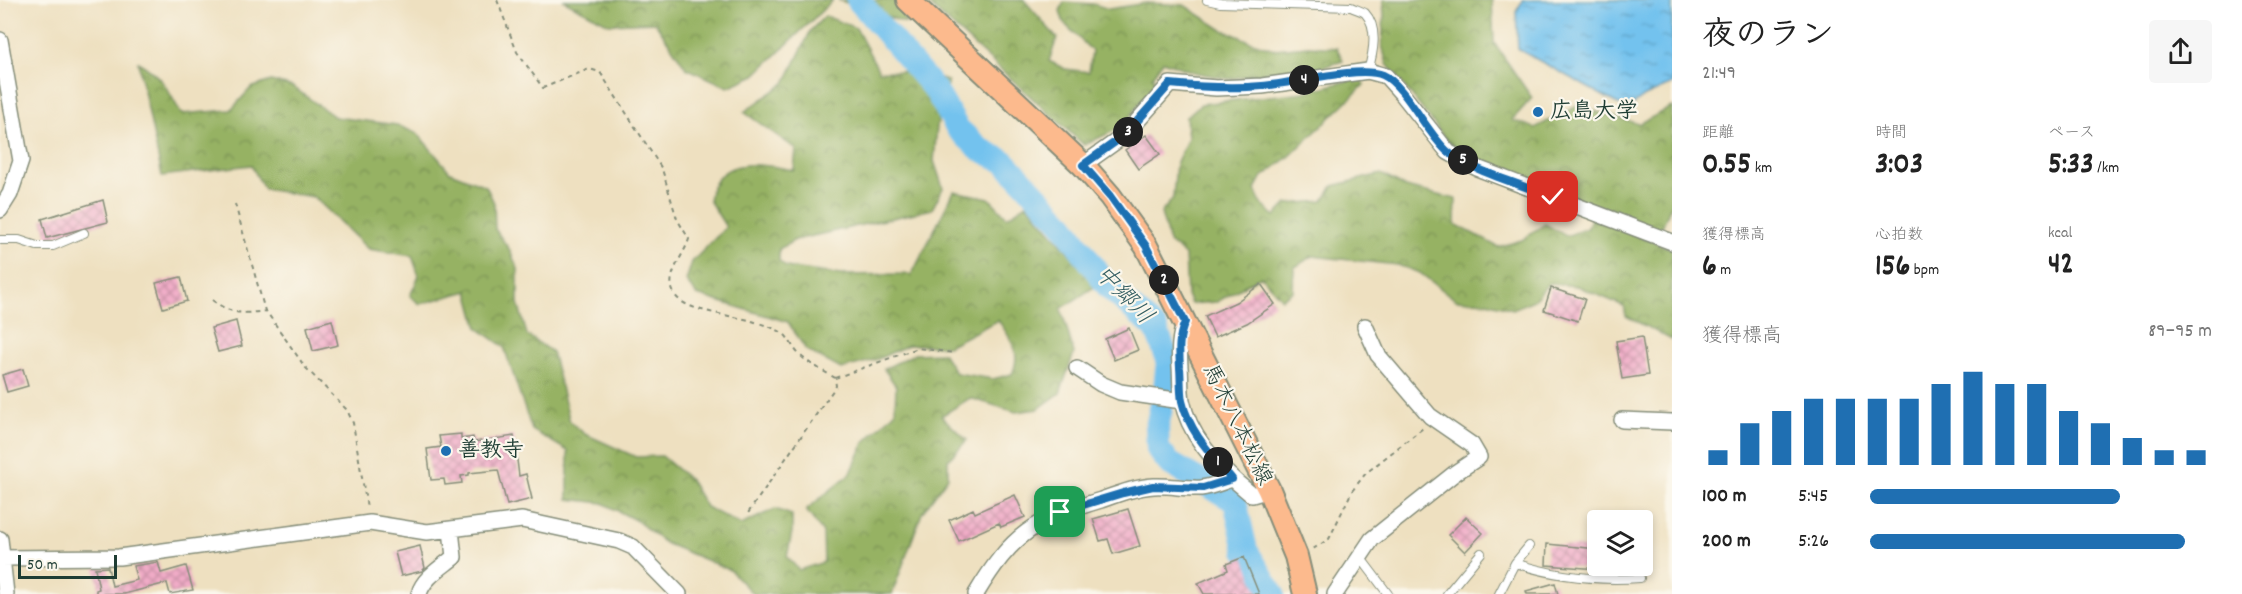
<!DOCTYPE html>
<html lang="ja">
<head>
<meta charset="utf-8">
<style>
	:root { --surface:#fff; --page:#f6f6f6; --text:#222; --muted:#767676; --accent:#1f6fb2 }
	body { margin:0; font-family:Dekko,"Klee One",sans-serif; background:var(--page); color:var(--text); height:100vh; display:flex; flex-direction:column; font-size:22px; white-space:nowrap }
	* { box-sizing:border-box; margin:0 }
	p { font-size:20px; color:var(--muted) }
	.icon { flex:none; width:33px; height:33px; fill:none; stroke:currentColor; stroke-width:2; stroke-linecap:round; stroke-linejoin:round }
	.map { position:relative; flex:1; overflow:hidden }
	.panel { display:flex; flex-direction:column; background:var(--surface); width:570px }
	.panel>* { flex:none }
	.fabs { position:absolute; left:1587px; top:510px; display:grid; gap:12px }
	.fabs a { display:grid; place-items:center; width:66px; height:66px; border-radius:6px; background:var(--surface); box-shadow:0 3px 9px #0003; font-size:30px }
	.scale { position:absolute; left:18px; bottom:15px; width:99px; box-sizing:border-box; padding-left:6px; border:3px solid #1f3d34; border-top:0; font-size:16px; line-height:21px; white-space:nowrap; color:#1f3d34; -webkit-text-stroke:4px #fbf7ec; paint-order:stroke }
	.pin { position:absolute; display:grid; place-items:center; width:51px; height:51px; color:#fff; margin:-26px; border-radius:12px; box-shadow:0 3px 9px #0006 }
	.km { position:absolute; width:30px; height:30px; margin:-15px; border-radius:50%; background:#222; color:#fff; font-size:16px; line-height:30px; text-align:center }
	.round { display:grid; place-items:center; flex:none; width:63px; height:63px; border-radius:6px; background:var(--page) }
	.overview { display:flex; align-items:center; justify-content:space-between; height:102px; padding:0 30px }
	h1 { font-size:33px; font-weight:700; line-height:45px }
	.metrics { display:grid; grid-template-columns:repeat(3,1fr); gap:9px; height:102px; padding:6px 30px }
	.metrics div { display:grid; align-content:center }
	.metrics b { font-size:30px; font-weight:700 }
	.metrics small { font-size:16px; font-weight:400 }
	.metrics p { font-size:16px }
	.chart { height:168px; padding:12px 30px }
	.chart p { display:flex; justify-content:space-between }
	.chart svg { width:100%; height:108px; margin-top:6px; stroke:var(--accent); stroke-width:6 }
	ul { padding:0 30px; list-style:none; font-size:20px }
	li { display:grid; grid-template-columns:96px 72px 1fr; align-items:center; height:45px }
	li i { height:15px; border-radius:8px; background:var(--accent) }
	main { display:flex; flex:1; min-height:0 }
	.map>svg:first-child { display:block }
</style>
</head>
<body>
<main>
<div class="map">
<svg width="1672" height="594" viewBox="0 0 1672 594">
	<defs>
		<pattern id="forest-crowns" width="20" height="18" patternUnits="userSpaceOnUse" patternTransform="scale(1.5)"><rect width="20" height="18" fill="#96b264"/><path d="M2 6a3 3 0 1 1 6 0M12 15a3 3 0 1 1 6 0" fill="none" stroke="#7a9253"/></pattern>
		<pattern id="water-ripples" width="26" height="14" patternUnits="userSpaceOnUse" patternTransform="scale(1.5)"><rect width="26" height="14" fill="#73c2ee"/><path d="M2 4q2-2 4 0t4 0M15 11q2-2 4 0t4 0" fill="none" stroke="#5e9fc2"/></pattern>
		<pattern id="building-cross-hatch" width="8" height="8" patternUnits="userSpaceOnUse" patternTransform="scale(1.5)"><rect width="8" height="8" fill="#f1acc7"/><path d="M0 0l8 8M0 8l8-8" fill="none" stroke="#c38da2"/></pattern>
	</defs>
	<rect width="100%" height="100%" fill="#fbf7ec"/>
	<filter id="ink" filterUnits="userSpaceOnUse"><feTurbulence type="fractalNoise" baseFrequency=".0167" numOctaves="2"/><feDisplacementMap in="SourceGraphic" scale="12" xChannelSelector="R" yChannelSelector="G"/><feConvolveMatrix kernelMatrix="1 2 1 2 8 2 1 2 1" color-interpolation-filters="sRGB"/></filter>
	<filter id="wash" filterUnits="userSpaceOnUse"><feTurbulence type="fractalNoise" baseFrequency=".008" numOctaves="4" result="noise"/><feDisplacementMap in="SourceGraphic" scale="24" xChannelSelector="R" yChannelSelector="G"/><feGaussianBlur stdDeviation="1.35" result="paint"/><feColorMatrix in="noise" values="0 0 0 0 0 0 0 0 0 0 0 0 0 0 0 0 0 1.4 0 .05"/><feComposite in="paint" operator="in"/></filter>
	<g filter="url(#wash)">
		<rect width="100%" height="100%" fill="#eee0c0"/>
		<path fill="url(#forest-crowns)" stroke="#5a784c" stroke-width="1.5" d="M563,0H833L755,75L728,87L686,68L655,22L609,24Z
			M838,0H898L906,23Z
			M924,0H1024L1057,38L1049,61L1065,69L1089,72L1092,51L1064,23L1060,11L1064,2L1093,4L1109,9L1146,3L1184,5L1221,29L1252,42L1274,49L1309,46L1337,48L1343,61L1319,68L1268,72L1229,79L1193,72L1163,61L1152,77L1156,81L1122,127L1084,145Z
			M1383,0H1492L1494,43L1532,98L1512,120L1535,128L1577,106L1639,124L1672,107V204L1661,229L1584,204L1474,159L1448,142L1387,64L1382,46L1384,16Z
			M825,16L856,28L879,71L928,72L948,82L937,126L934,161L943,188L932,209L795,240L779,249V261L786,267L841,275L912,274L954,191L989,198L1007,217L1027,204L1097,285L1061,309L1074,353L1060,393L1038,409L1016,412L970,398L941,416L967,440L948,460V477L922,513L892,594H753L730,570L665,543L637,521L603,503L568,499V451L532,430L504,347L478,328L468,291L420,304L410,296L419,276L412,256L368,249L314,197L264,189L251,165L162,176L138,62C164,78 167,88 181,114L231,110L251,88L271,81L293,87L335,117L397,125L418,134L450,172L486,186L494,203L495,229L509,249L518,269V303L527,335L552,352L570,422L585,434L636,457L662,456L690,480L706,507L741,525L775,509L792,515V532L787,557L799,570L824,562L823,533L806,510L851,473L864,443L895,412L896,386L884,369L914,354L943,353L956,373L993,379L1012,374C1022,352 1011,339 998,320L948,346L908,345L878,359L841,369L806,350L788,322L697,295L686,281L692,262L726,227L709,200C710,195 711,187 715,182C732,156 768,166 794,170L796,149L744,112L785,83L811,30Z
			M1359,78L1364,85L1289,157L1261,178L1255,189L1261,204L1275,216L1287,204L1323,201L1333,186L1381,174L1405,187L1456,199L1455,224L1498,247L1522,240L1545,224L1566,236L1588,228L1591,218L1672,249V340L1626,316L1624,306L1577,286L1549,283L1534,300L1513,309L1487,302L1456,300L1420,273L1398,265L1312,256L1294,268L1293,291L1282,299L1261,276L1217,302L1191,304L1187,295L1185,255L1169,242L1161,213L1173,198L1176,164L1188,138L1186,117L1201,104L1304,92Z"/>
		<path fill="url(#water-ripples)" stroke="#498091" stroke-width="1.5" d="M1523,0H1672V84L1645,96L1627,109L1518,49L1516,12Z"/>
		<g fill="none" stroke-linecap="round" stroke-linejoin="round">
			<path stroke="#73c2ee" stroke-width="24" d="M858,0L936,91L958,129L980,149L1005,162L1062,223L1109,288L1156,329L1168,360L1165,389L1157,427L1158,449L1169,463L1235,501L1246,550L1273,594"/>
		</g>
		<g id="blocks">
			<path fill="url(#building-cross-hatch)" d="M1146,135L1160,154L1138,169L1125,150Z
				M103,200L108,222L47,238L42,219Z
				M181,277L187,301L163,308L156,283Z
				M1261,284L1275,304L1247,323L1215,337L1205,316L1236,302Z
				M1551,288L1585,299L1578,321L1544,310Z
				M332,320L338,345L313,351L307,327Z
				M236,321L242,346L218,352L211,328Z
				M1129,328L1138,350L1114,360L1105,339Z
				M1642,337L1648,375L1622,379L1616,341Z
				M23,369L28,386L7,392L2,375Z
				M461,434V439L473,437L474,442L514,436L519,476L526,474L532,499L507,505L498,470L469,473V475L461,476L462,483L445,485L444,479L431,480L427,449L441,447L439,436Z
				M1015,495L1025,517L1001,527L999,523L959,541L949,520L973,509L975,513Z
				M1128,509L1140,546L1113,554L1108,539L1100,541L1093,519Z
				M1466,517L1483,533L1465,552L1448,535Z
				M1547,544L1598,549V569L1546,565Z
				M420,546L425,568L422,571L401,576L395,552Z
				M1244,557L1259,594H1204L1198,583L1228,570L1226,564Z
				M158,562L161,573L186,566L193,590L170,594L167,583L124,594H96V590L99,589L95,568L108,567L112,586L137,580L133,566Z
				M1555,583L1558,594H1527L1526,591Z"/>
		</g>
	</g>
	<g filter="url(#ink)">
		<use href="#blocks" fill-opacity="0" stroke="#868e7a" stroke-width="1.5"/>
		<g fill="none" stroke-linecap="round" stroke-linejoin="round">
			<g stroke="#868e7a" stroke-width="10">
				<path id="service" d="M1207,0L1220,3L1351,7C1355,9 1362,11 1365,13C1379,28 1373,54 1368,71
					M0,240H19L37,246H53L84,233
					M1360,557L1388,594
					M1515,563C1557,577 1597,581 1640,578
					M1447,594L1481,553
					M1499,594L1515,563L1529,546"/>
			</g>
			<g stroke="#868e7a" stroke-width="18">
				<path id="minor" d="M0,40L21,161L10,194L0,210
					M1083,165L1125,135L1170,84L1216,88L1262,86L1368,71L1386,76L1403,95L1448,152L1477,168L1672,242
					M1185,322C1179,337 1179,351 1180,367C1181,378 1180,389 1182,400C1189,438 1223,472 1252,495L1269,490
					M1077,368L1101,384L1120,392L1182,401
					M1622,420L1672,422
					M0,539L6,594
					M0,558L119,557L370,523L427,532L522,520L619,541L633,547L679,594
					M419,594C423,578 442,567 454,557L451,530
					M976,594C1012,534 1034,520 1101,500C1118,494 1136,487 1154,486C1170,485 1185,489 1201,488C1211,487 1222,482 1232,479
					M1335,594L1372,539L1455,473L1479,457L1472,445L1430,416L1378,355L1365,326"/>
			</g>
			<g stroke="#868e7a" stroke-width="26">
				<path id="primary" d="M908,0L1083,165L1110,196L1146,246L1269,490L1296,556L1305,594"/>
			</g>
			<path stroke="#868e7a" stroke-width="2" stroke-dasharray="4.5 4.5" stroke-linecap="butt" d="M497,0L517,52L543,88L589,69L600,72L662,169L677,219L689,239C684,256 663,277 675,295C685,312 733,315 752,321C762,324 779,329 786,336C791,342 794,350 800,355C809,364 824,371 835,378L836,386L746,516
				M235,204L265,311
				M212,300C233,315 241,314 266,311L305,367L347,410L353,423L367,508
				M835,378L918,348L954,353
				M1313,549L1329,539L1352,491L1366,473L1423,428"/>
			<use href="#service" stroke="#fff" stroke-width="8"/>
			<use href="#minor" stroke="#fff" stroke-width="15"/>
			<use href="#primary" stroke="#fcba8d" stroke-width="22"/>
		</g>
	</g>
	<g fill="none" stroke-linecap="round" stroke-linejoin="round" filter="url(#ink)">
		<g stroke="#fff" stroke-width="12">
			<path id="route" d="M1060,512L1123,493L1153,486L1203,488L1232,479C1212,455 1189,432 1182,401C1180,390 1181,379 1180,368C1179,351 1178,338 1185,322L1146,246L1110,196L1083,165L1125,135L1170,84C1201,87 1231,89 1262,86C1291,84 1360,65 1383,75C1404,84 1428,135 1448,152C1470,170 1525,186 1553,197"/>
		</g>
		<use href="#route" stroke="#1f6fb2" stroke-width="8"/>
	</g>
	<g fill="#1f6fb2" stroke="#fbf7ec" stroke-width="2">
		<circle cx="1538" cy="112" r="6"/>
		<circle cx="446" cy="451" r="6"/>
	</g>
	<g text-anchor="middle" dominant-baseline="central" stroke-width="4.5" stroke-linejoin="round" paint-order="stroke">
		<g font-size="22" font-weight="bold" fill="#1f3d34" stroke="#fbf7ec" text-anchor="start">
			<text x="1550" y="112">広島大学</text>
			<text x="458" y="451">善教寺</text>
		</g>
		<g font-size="22" fill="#1f3d34" stroke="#fbf7ec">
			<text transform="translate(1236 425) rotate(64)">馬木八本松線</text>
		</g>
		<g font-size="24" font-style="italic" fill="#345e62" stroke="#fbf7ec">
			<text transform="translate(1123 296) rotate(46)">中郷川</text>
		</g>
	</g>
</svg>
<div class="fabs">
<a><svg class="icon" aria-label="layers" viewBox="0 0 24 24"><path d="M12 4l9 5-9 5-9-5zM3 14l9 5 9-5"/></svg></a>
</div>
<div class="scale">50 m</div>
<div class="pin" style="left:1060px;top:512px;background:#1e9e55"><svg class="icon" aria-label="arrive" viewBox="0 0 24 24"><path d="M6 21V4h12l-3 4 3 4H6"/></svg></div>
<div class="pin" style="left:1553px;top:197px;background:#d93025"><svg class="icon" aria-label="check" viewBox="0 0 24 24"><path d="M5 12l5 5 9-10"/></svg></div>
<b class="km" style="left:1218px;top:462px">1</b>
<b class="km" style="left:1164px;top:280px">2</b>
<b class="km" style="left:1128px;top:132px">3</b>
<b class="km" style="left:1304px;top:80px">4</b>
<b class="km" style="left:1463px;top:160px">5</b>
</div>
<section class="panel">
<div class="overview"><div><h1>夜のラン</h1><p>21:49</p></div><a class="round"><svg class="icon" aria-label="share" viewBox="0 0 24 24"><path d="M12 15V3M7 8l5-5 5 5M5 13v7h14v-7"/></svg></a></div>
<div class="metrics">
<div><p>距離</p><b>0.55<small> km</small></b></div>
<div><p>時間</p><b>3:03</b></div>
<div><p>ペース</p><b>5:33<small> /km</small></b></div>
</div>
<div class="metrics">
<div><p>獲得標高</p><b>6<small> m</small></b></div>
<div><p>心拍数</p><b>156<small> bpm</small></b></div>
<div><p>kcal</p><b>42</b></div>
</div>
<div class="chart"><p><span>獲得標高</span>89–95 m</p>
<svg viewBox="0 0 160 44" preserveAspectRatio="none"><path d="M5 44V38M15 44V27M25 44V22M35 44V17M45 44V17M55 44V17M65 44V17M75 44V11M85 44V6M95 44V11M105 44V11M115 44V22M125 44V27M135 44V33M145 44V38M155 44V38"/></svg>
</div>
<ul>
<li><b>100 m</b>5:45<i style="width:73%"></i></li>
<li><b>200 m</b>5:26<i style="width:92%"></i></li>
</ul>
</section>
</main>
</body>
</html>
